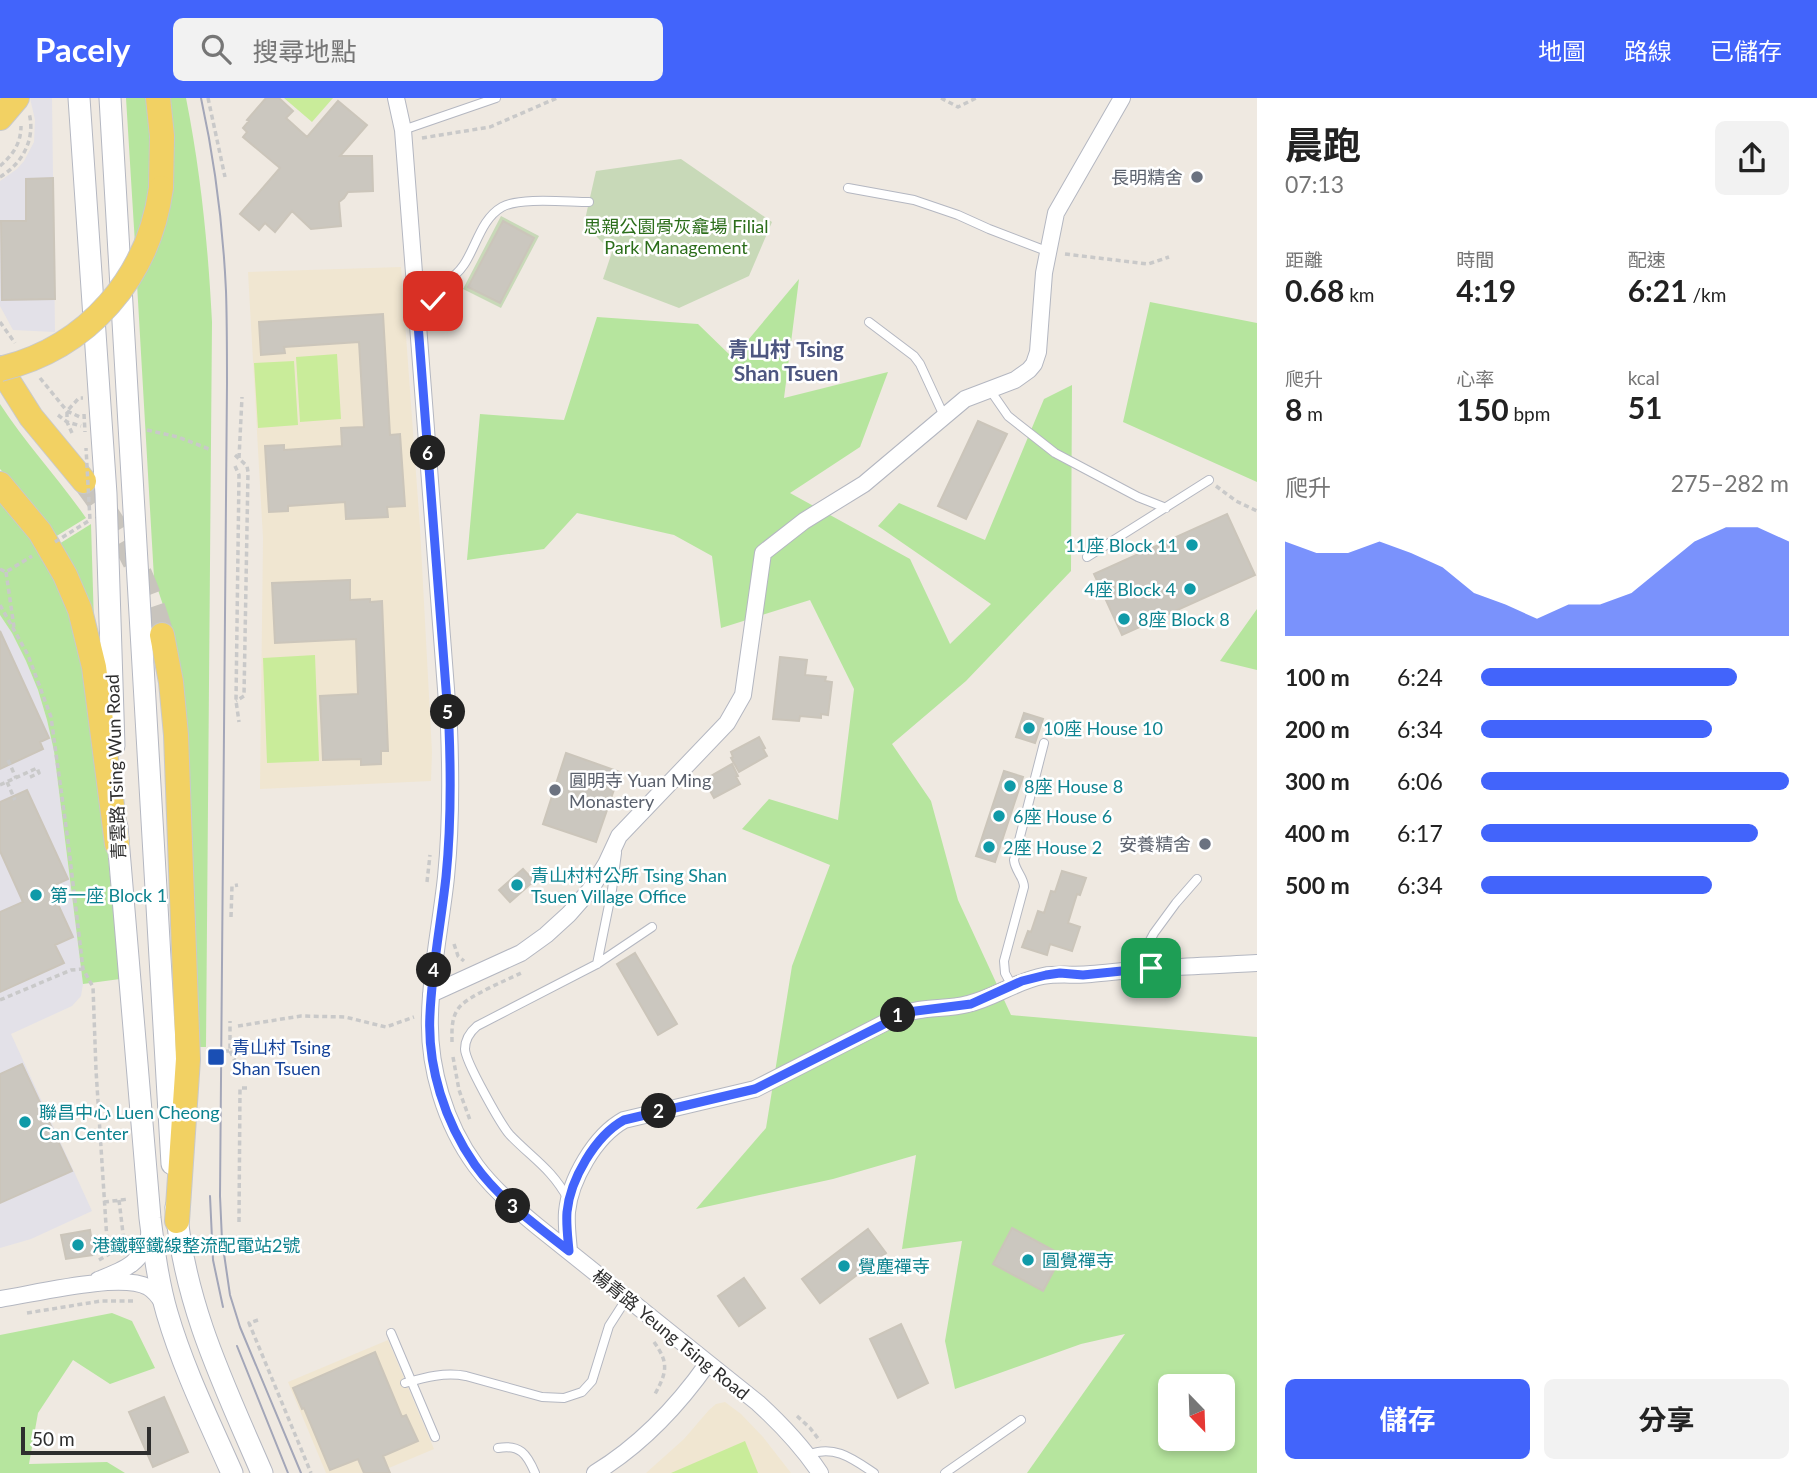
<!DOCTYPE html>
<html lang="zh-TW">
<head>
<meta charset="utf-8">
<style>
	:root { --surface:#fff; --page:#f2f2f2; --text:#222; --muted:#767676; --accent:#4264fb }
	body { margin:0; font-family:Lato,"Noto Sans TC",sans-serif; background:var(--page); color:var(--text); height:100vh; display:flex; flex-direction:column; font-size:26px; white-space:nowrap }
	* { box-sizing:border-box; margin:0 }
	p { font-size:23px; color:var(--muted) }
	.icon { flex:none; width:38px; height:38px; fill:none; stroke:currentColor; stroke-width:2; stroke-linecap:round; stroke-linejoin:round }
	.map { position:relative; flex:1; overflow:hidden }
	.side { display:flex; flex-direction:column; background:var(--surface); width:560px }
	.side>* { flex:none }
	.needle { width:46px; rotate:157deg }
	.buttons { position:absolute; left:1158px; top:1276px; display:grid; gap:14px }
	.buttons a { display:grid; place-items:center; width:77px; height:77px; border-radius:10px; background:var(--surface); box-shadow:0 4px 10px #0003; font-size:35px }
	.scale { position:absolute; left:21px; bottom:18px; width:130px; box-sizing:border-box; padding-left:7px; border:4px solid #2e2e2e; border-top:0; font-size:19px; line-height:24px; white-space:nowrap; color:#2e2e2e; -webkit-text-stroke:5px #fff; paint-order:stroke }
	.pin { position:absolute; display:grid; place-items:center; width:60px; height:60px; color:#fff; margin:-30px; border-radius:14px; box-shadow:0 4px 10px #0006 }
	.km { position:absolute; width:35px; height:35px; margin:-18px; border-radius:50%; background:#222; color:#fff; font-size:19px; line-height:35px; text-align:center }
	.round { display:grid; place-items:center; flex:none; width:74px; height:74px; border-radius:10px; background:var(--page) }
	.overview { display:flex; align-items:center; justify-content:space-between; height:119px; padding:0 28px }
	h1 { font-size:38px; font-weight:700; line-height:52px }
	.figures { display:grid; grid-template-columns:repeat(3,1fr); gap:10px; height:119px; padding:7px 28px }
	.figures div { display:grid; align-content:center }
	.figures b { font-size:30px; font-weight:700 }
	.figures small { font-size:19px; font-weight:400 }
	.figures p { font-size:19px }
	.chart { height:196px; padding:14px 28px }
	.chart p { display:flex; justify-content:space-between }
	.chart svg { width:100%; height:126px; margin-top:7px; fill:var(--accent); opacity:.7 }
	.action { display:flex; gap:14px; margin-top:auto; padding:14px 28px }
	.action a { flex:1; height:80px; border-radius:10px; background:var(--accent); color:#fff; font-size:28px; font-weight:700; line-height:80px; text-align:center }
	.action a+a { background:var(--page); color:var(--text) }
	ul { padding:0 28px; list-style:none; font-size:23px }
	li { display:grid; grid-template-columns:112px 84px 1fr; align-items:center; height:52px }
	li i { height:18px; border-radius:9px; background:var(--accent) }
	header { display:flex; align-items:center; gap:42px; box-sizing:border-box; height:98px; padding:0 35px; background:var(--accent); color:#fff }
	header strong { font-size:33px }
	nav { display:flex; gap:38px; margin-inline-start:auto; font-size:24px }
	.search { width:490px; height:63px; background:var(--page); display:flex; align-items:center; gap:18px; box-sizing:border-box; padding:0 24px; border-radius:10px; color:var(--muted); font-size:26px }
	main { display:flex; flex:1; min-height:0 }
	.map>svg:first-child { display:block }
</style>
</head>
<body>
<header>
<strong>Pacely</strong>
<div class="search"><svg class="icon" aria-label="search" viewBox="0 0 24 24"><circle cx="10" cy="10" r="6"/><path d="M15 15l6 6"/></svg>搜尋地點</div>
<nav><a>地圖</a><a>路線</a><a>已儲存</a></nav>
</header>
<main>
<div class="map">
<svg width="1257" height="1375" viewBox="0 0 1257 1375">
	<rect width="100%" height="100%" fill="#efe9e1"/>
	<path fill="#e3e1e8" d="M30,0H52L55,234L13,232L0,208V83L17,71L24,63L34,44L35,22Z
		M0,517L12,535L26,563L38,592L47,622L54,653L83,886L81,898L72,908L11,936L92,1113L31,1141L0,1150Z"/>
	<path fill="#f0e6d1" d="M401,169L420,430L432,654L431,683L260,691L263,440L248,174Z
		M388,1242L434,1351L377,1375H326L288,1284Z
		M725,1304L741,1316L763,1339L791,1375H646L684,1341L709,1312L716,1306Z"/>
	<path fill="#b6e59e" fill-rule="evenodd" d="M126,0H147L153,64L147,106L135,146Z
		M168,0H186C201,76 208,147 212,224L206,949H198L171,531L154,480L137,186Z
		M799,181L784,300L888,274L860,349L790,395L910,461L950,546L991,506L878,428L899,405L985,442L1044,301L1072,287L1071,473L966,583L892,646L931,703L958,802L1011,917L1257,939V1375H1027L1125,1236L1081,1246L955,1291L945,1243L962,1143L902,1151L916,1057L833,1081L696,1111L766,1030L792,868L830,767L742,731L769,701L838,722L854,591L810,502L721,530L712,458L674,437L577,415L544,451L467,462L480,316L564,322L597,219L698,226L733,260ZM1171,1288H1223V1340H1171Z
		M1150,204L1257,225V384L1123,324Z
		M0,306C26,346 59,381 86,420L55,439L25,398L0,371Z
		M0,402L28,434L59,486L78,542L107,748L120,881L83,886L54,653L47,622L38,592L26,563L12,535L0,517Z
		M91,426L94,526L59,446Z
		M1257,511V572L1220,563Z
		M112,1215L132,1223L155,1270L110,1286L73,1262L38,1315L29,1366L107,1364L125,1375H0V1237Z"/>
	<path fill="#c8d9b8" d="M681,61L772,124L749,178L679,210L603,181L612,154L584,126L596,73Z
		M501,118L539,138L501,210L463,191Z"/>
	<path fill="#c9ec9a" d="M284,0H333L312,24Z
		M337,256L341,321L300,324L296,259Z
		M294,263L298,327L258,330L254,265Z
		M315,557L319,663L267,665L263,560Z
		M745,1343L758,1375H671Z"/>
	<path fill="#cbc7bf" stroke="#cbc5ba" stroke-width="2" d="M266,0H279L293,13L286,20L307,39L338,3L367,27L340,58H372L373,93L348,94L344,100L339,104L341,128L311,131L292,113L275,134L265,125L259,132L240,116L280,70L243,39L247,34L243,30L249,23L247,22Z
		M53,80L55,201L2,202L1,123H26V81Z
		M503,123L534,140L500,205L468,189Z
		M383,216L390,337L400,336L405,408L387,409L388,419L346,421L345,404L288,408V413L269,414L265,348L284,347V352L342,348L341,330L364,329L359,244L284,249L285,255L261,257L259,224Z
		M978,323L1007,336L966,421L938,408Z
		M1227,416L1255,477L1122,537L1094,476Z
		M350,482V502L370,501V504L382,503L388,653H381V666L361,667V661L323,662L320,598L358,596L356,541L275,545L272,485Z
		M0,533L49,640L40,644L43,651L0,671Z
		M780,559L807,562L805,577L826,579L825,583L832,584L828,617L821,616V620L800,618L799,623L773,621Z
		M1024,615L1043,621L1035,645L1016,639Z
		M759,639L765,650L763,651L767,658L739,674L731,660L733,659L731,654Z
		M566,655L620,674L596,744L543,726Z
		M732,666L738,678L736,679L740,686L714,700L704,682Z
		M1004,673L1023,679L995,764L976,758Z
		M27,692L68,781L50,789L73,839L55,847L64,865L0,894V814L23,804L0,753V704Z
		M523,771L534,783L510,804L499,792Z
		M1062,773L1086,780L1080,797L1077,796L1068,825L1080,829L1072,853L1050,846L1047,857L1022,849L1028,833L1031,834L1038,813L1044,815L1051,793L1055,794Z
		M635,855L677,926L658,937L617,866Z
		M22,966L72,1073L0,1105V976Z
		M1012,1130L1062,1157L1043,1193L993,1166Z
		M868,1131L886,1155L820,1205L802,1181Z
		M90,1132L94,1157L66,1161L61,1137Z
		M744,1180L765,1210L739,1228L718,1198Z
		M901,1226L928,1285L898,1300L870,1241Z
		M375,1254L402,1319L406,1317L418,1343L383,1358L390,1375H364L358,1361L330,1372L304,1310L302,1311L293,1290Z
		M164,1299L188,1354L153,1369L129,1314Z"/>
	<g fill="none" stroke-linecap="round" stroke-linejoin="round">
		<path stroke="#c8c4bd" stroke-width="24" stroke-dasharray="24 12" stroke-linecap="butt" d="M84,383C122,434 144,475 162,537"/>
		<g stroke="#b4b7c1" stroke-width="10">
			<path id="service" d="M403,32L496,0
				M848,90L914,102L958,117L989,131L1049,154
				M415,186C425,186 437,187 447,182C475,169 474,125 502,109C520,99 567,104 589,104
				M869,224L914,258L920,266L944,318
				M990,292L1008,318L1055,355L1138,399L1166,410
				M1087,459L1209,382
				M597,866L612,792L617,755
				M1134,872L1154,835L1176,805L1197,781
				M1012,888L1005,875L1004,863L1024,789C1024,779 1015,773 1014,762L1044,645
				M568,1101C552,1071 532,1060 510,1037C501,1027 465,963 465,951C465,941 470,934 477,928L597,866L652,829
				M391,1235L435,1339
				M405,1285C426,1279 445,1274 466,1278L542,1299L564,1300L582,1294L592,1283L609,1228L627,1200
				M498,1350C520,1346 527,1356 535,1375
				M808,1357C834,1346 853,1361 874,1375
				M945,1375L1021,1322"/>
		</g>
		<g stroke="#b4b7c1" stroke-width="18">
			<path id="minor" d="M396,0L403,32L449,630C451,680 451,730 446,779C441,826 431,871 430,917C428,969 445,1026 476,1068C493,1091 515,1110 537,1128L758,1305C782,1327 802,1348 820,1375
				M431,896L521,855L546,837L569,816L590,792L606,766L619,738L727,625L743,597L763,455L804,423L864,386L965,301L1015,282L1029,272L1034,266L1038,254L1044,175L1056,115L1122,0
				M569,1153C568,1141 566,1127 567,1114C570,1082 595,1038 624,1022L755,991L900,917C922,908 945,912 968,906C994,900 1016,883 1043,878C1060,875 1075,878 1091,876C1114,874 1137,871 1161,870C1193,868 1225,867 1257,865
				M98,1182C124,1172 144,1165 150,1134
				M0,1201C34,1196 120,1174 148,1189C155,1193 159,1199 163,1205
				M595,1375C641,1347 677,1309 708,1265"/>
		</g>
		<g stroke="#b4b7c1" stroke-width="23">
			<path id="secondary" d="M79,0L106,396L114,648
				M110,0L172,1066
				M117,729L150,1120C154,1152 158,1184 167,1215C183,1270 209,1323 232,1375
				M176,1109C184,1206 224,1287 262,1375"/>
		</g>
		<g stroke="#c9c9c9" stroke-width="26">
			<path id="primary" d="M158,0L162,38L161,90
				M0,20L17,0
				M0,270L31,319L84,383
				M0,386L40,434L65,477L80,512L94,569L117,746
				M162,537L171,584L176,637L188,961L177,1123"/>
		</g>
		<path stroke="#c9c9c9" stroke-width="3.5" stroke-dasharray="5 3.5" stroke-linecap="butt" d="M208,0L225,79
			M941,0L958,9L976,0
			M422,40L490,29L557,0
			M0,68C13,57 21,45 21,28
			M0,79C22,66 36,41 29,15
			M1065,156L1148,166L1169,159
			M0,224L15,245
			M40,280L67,313L80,319
			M58,317L67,324L81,328
			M147,332L178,339L209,351
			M72,335L67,324V313L79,300H83
			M235,357L247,368L248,374L244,598L236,603
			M239,360L242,299
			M235,368L239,377L236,603L239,624
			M1216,388L1236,403L1257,413
			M0,471L6,474L32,458
			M6,474L14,529
			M0,507L28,557L51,619L68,743L83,871L93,889L96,972L108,1158
			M8,662L16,680
			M7,684L15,702
			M0,687L37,670L39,675L28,680
			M427,784L430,757
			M231,819L232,788L238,787
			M454,846L458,858L464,863
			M0,902L71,872L83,871
			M238,928L301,918L345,919L386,929L414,919
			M452,944C452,933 451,921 458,911C465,899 507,882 521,875
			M207,953H230V923
			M230,953L238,969
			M453,959L459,992L470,1022
			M119,1102L125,1152
			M104,1104L129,1101
			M239,1124L240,990H248
			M99,1162L124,1147
			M27,1215L101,1203H133
			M258,1222L249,1225L311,1375
			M654,1244C669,1265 667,1274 655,1296
			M797,1318L810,1330L820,1343"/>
		<use href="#service" stroke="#fff" stroke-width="8"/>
		<use href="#minor" stroke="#fff" stroke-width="16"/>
		<use href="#secondary" stroke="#fff" stroke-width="21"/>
		<use href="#primary" stroke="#f2d163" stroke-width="24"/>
		<path stroke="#a3a6b8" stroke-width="2" d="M201,0C215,64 223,128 226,193C227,223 227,254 227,285L220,1098L222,1142L230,1197L240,1229L301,1375
			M210,1098L213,1162L223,1209
			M237,1248L288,1375"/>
		<g stroke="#c9c9c9" stroke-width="26" stroke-linecap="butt">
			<path id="primary-bridge" d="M0,271C88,250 149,179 161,90"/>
		</g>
		<path stroke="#c9c9c9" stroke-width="3.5" stroke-dasharray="5 3.5" stroke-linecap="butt" d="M84,316L85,334
			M55,444L90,422L86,350"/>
		<use href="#primary-bridge" stroke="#f2d163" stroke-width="24"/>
	</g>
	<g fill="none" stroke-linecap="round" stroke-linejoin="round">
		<g stroke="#fff" stroke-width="14">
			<path id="route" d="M433,203L430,185L415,187L449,630C451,680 451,729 446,779C441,825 432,870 430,916C427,969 445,1024 475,1067C500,1102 536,1127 569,1153C568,1141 566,1127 567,1114C570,1082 595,1038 624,1022L755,991L908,914L971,906L1022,883L1046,877L1060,875L1083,877L1151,870"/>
		</g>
		<use href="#route" stroke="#4264fb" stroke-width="9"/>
	</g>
	<g fill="#6b7280" stroke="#fff" stroke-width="2.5">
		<circle cx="1197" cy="79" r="7"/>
		<circle cx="555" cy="692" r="7"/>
		<circle cx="1205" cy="746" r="7"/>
	</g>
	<g fill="#0f9aa8" stroke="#fff" stroke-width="2.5">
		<circle cx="1192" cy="447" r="7"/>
		<circle cx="1190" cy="491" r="7"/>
		<circle cx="1124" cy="521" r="7"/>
		<circle cx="1029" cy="630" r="7"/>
		<circle cx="1010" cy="688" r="7"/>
		<circle cx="999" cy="718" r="7"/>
		<circle cx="989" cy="749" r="7"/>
		<circle cx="517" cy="787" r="7"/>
		<circle cx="36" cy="797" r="7"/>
		<circle cx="25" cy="1024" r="7"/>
		<circle cx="78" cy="1147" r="7"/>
		<circle cx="1028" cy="1162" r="7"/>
		<circle cx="844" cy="1168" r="7"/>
	</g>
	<rect fill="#1a4fb4" stroke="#fff" stroke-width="2.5" x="207" y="950" width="18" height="18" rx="3.5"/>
	<g text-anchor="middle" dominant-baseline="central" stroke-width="5" stroke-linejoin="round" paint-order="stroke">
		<g font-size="18" fill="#5b616d" stroke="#fff" text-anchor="end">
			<text x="1183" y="79">長明精舍</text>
			<text x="569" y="682" text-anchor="start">圓明寺 Yuan Ming<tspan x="569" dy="21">Monastery</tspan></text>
			<text x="1191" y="746">安養精舍</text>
		</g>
		<g font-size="18" fill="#2c6e1b" stroke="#fff">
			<text x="676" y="128">思親公園骨灰龕場 Filial<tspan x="676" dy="21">Park Management</tspan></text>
		</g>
		<g font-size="18" fill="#0d838f" stroke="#fff" text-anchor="start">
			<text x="1178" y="447" text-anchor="end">11座 Block 11</text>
			<text x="1176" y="491" text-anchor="end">4座 Block 4</text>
			<text x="1138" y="521">8座 Block 8</text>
			<text x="1043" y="630">10座 House 10</text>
			<text x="1024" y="688">8座 House 8</text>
			<text x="1013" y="718">6座 House 6</text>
			<text x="1003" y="749">2座 House 2</text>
			<text x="531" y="777">青山村村公所 Tsing Shan<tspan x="531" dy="21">Tsuen Village Office</tspan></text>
			<text x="50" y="797">第一座 Block 1</text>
			<text x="39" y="1014">聯昌中心 Luen Cheong<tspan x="39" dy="21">Can Center</tspan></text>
			<text x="92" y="1147">港鐵輕鐵線整流配電站2號</text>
			<text x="1042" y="1162">圓覺禪寺</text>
			<text x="858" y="1168">覺塵禪寺</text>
		</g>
		<g font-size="18" fill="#2e2e2e" stroke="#fff">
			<text transform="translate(115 669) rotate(-92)">青雲路 Tsing Wun Road</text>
			<text transform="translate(671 1236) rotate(39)">楊青路 Yeung Tsing Road</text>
		</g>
		<g font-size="18" fill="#164399" stroke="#fff" text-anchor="start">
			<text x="232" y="949">青山村 Tsing<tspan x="232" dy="21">Shan Tsuen</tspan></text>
		</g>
		<g font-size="21" font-weight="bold" fill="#4d5680" stroke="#fff">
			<text x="786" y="250">青山村 Tsing<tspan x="786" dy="24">Shan Tsuen</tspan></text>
		</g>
	</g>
</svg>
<div class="buttons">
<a><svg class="needle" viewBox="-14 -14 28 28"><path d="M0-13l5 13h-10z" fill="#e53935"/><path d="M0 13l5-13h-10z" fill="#767676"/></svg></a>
</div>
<div class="scale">50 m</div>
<div class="pin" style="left:1151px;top:870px;background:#1e9e55"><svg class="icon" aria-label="arrive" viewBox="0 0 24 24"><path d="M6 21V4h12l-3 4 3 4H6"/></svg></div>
<div class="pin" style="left:433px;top:203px;background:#d93025"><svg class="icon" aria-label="check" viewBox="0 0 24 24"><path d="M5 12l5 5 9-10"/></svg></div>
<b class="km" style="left:898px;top:917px">1</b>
<b class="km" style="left:659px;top:1013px">2</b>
<b class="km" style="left:513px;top:1108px">3</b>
<b class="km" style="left:434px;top:872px">4</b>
<b class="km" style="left:448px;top:614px">5</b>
<b class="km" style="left:428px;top:355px">6</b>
</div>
<section class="side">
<div class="overview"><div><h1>晨跑</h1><p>07:13</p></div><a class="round"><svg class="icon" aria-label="share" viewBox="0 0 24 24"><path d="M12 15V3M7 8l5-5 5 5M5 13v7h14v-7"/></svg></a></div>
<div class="figures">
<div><p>距離</p><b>0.68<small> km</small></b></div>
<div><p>時間</p><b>4:19</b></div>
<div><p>配速</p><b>6:21<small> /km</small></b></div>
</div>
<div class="figures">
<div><p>爬升</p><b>8<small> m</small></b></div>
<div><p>心率</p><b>150<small> bpm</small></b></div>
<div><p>kcal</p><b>51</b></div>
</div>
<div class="chart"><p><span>爬升</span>275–282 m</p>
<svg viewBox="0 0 160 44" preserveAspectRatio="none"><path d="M0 44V11L10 15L20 15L30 11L40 15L50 20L60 29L70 33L80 38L90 33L100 33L110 29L120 20L130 11L140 6L150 6L160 11V44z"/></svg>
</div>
<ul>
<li><b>100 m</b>6:24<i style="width:83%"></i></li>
<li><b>200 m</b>6:34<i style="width:75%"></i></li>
<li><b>300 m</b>6:06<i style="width:100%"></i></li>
<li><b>400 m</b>6:17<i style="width:90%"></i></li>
<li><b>500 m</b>6:34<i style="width:75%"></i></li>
</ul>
<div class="action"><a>儲存</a><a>分享</a></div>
</section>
</main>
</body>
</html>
